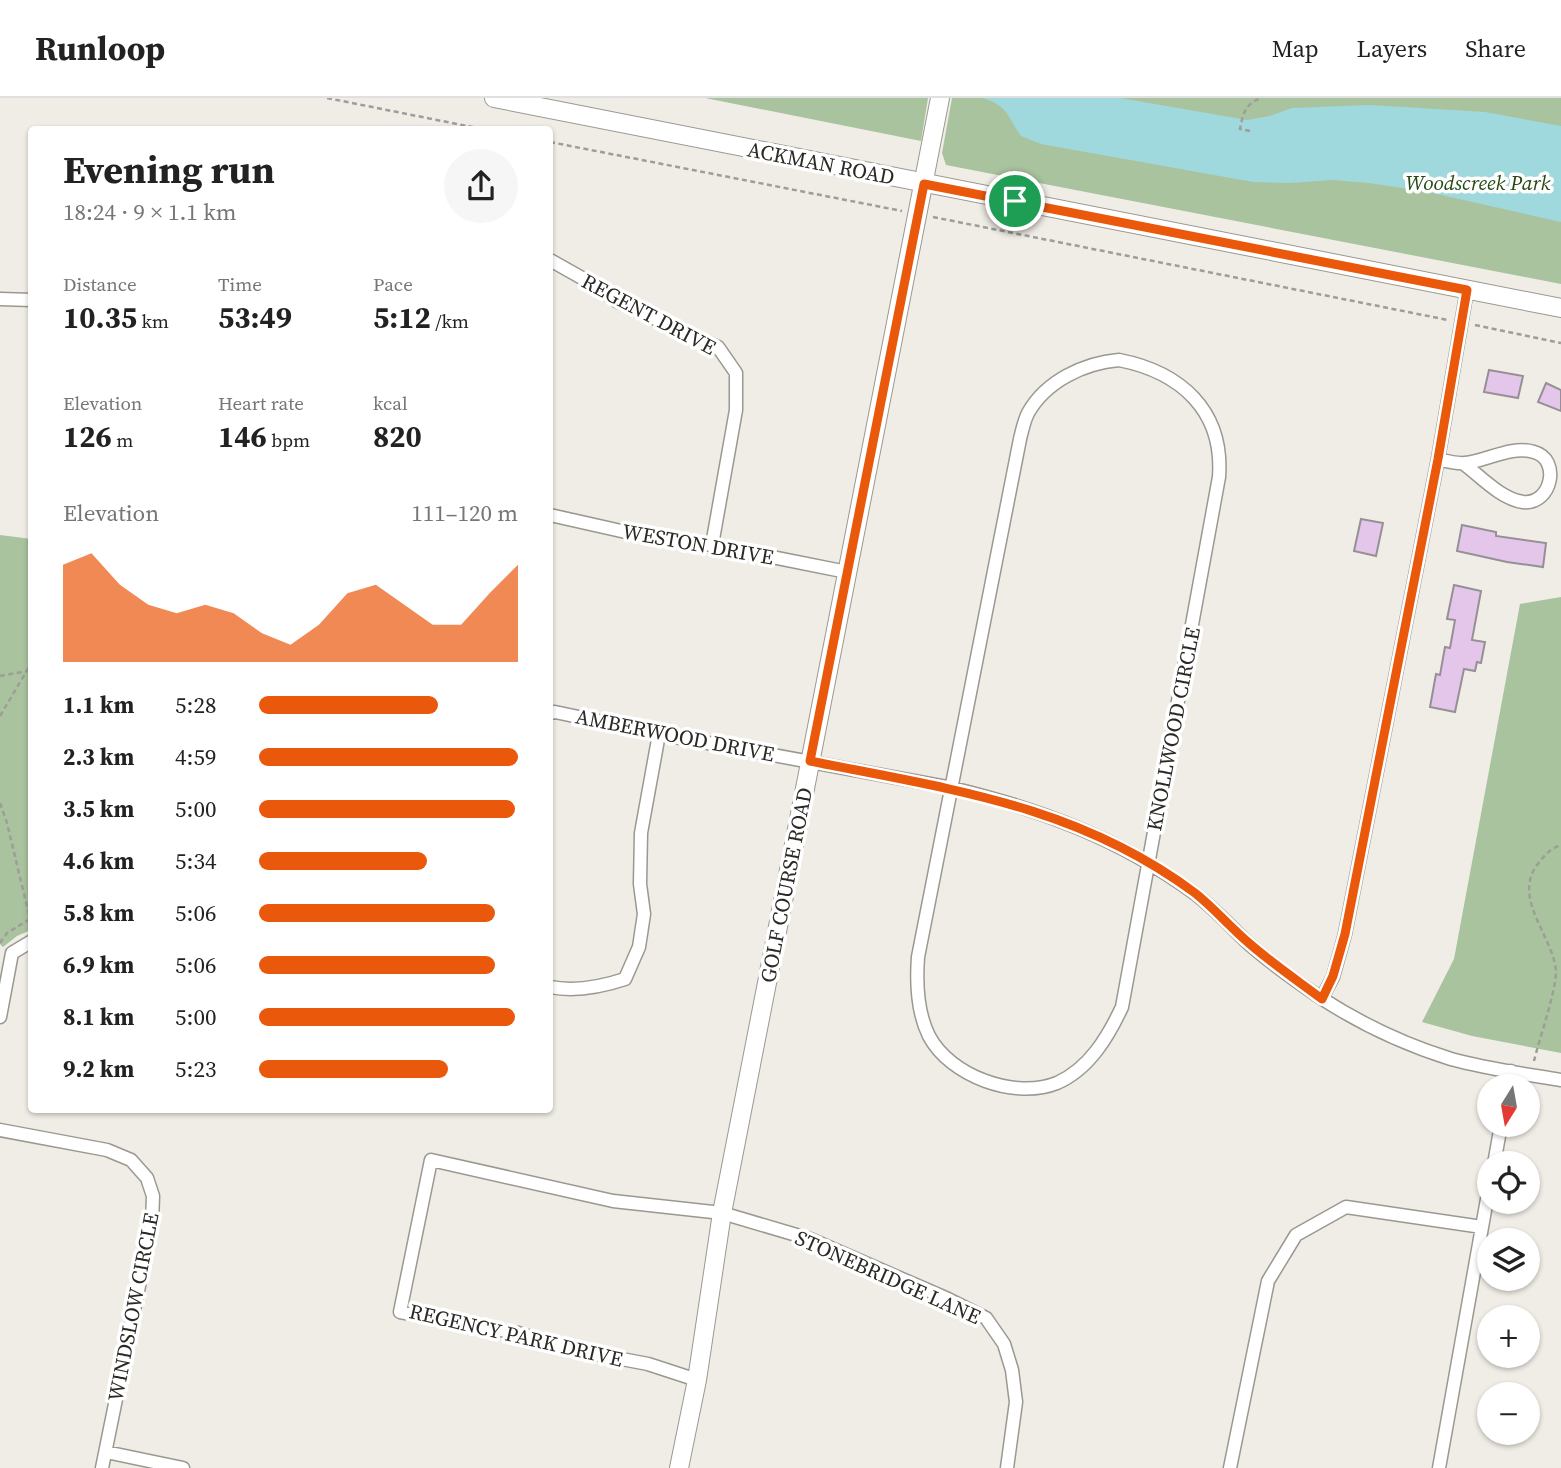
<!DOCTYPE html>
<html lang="en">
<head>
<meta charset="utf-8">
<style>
	:root { --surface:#fff; --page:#f6f6f6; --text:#222; --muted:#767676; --line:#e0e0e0; --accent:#ea580c }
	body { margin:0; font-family:"Source Serif 4",serif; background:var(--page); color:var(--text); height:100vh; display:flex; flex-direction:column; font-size:26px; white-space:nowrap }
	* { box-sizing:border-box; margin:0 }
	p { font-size:23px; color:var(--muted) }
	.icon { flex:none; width:38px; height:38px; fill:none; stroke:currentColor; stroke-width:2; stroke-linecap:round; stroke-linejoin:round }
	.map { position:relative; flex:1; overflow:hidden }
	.details { position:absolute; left:28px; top:28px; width:525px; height:987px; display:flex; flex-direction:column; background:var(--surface); border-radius:7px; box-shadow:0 2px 5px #0004 }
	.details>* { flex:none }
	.needle { width:46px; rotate:191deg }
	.controls { position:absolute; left:1477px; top:976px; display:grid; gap:14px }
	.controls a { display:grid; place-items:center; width:63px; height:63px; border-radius:50%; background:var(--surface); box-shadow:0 2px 5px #0004; font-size:35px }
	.pin { position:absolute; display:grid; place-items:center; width:60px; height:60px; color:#fff; margin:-30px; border:4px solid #fff; border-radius:50%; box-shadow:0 2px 7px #0007 }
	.round { display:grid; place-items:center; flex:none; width:74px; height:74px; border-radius:37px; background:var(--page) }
	.summary { display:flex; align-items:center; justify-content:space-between; height:119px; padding:0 35px }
	h1 { font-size:38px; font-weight:700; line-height:52px }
	.metrics { display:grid; grid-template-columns:repeat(3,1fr); gap:10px; height:119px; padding:7px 35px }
	.metrics div { display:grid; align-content:center }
	.metrics b { font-size:30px; font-weight:700 }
	.metrics small { font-size:19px; font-weight:400 }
	.metrics p { font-size:19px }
	.chart { height:196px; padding:14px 35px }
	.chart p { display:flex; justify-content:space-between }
	.chart svg { width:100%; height:126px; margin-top:7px; fill:var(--accent); opacity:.7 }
	ul { padding:0 35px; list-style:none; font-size:23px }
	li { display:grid; grid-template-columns:112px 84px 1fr; align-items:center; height:52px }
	li i { height:18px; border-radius:9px; background:var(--accent) }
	header { display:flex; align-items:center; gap:42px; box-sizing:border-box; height:98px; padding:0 35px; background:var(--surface); border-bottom:2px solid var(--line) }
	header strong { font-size:33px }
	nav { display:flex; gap:38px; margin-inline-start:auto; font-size:24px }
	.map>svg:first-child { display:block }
</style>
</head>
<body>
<header>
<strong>Runloop</strong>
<nav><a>Map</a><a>Layers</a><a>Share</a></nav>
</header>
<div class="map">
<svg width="1561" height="1370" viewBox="0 0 1561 1370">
	<rect width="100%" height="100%" fill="#f0ede6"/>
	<path fill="#a9c39e" d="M705,0H928L921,43Z
		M952,0H1561V186L946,67L942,55Z
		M0,437L32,441L31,832L17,838L3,849L0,846Z
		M1561,499V955L1472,938L1422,924L1454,861L1520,506Z"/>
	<path fill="#9fd9dd" d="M982,0H1120L1247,22L1270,18L1292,10L1368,7L1404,9L1485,14L1561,28V124L1428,94L1369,85L1333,82L1290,85L1253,84L1041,46L1021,38C1007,18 1008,7 982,0Z"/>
	<path fill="#e4c6eb" stroke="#959096" stroke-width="2" d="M1489,272L1523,278L1518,300L1484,294Z
		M1546,285L1561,292V313L1538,304Z
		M1361,421L1383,425L1376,458L1354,453Z
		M1462,427L1496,434V438L1546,445L1543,469L1507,464L1457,453Z
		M1454,487L1481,493L1472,542L1485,544L1481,565L1477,564L1475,573L1464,571L1455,614L1430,609L1436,576L1440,577L1445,549L1450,550L1455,522L1447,521Z"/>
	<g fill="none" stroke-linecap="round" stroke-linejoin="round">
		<g stroke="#9b9892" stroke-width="15">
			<path id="street" d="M550,162L582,180L618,204L718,249L736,275V312L712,447
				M0,201L32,202
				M1119,262C1180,274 1224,312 1219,379L1122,909C1108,939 1089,971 1057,985C1015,1002 950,978 929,938C917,914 916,886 918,859L1020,341C1022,333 1024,323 1028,315C1046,283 1084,265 1119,262Z
				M1438,361C1446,363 1457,366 1465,365C1487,363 1511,347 1534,354C1561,361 1552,407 1523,404C1501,401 1480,378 1464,366
				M550,417L639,437L712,447L847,474
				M550,615L555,614L659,636L952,690C1040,711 1120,741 1194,795C1214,810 1231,829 1249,846C1271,865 1297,884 1321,900C1361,926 1406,947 1451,961C1487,971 1525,976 1561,982
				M550,889C576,894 601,889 625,881L639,849L644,816L640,786L641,735L659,636
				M1322,900L1333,879L1345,836L1438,361L1467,192
				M0,919L12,855L32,843
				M1508,989L1511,973
				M0,1032L107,1052L131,1062L147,1080L153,1098L152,1124L102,1370
				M1494,1066L1501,1027
				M697,1282L648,1266L569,1251L518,1235L400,1214L431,1062L613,1103L722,1115L810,1141L948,1201L986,1220L1004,1246L1012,1272L1016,1304L1007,1370
				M106,1354L183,1370
				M1230,1370L1268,1183L1296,1137L1346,1109L1482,1129
				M1439,1370L1489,1090"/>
		</g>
		<g stroke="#9b9892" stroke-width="20">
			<path id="secondary" d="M494,0L1561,210
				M679,1370L697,1282L722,1115L940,0"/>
		</g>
		<path stroke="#9f9d98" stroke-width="2.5" stroke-dasharray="5 3.5" stroke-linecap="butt" d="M327,0L487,32
			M1250,33L1240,31C1243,16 1245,5 1262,0
			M550,44L902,113
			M933,119L1448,222
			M1475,227L1561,245
			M0,578L27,573
			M0,618L32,564
			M0,705L7,725L30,821L29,830
			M0,845L7,835L30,821
			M1534,963C1539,942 1556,893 1556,874C1554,839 1512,801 1537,767C1545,757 1549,751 1561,747"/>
		<use href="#street" stroke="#fff" stroke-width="12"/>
		<use href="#secondary" stroke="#fff" stroke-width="18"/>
	</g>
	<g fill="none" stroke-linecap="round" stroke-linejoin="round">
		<g stroke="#fff" stroke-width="14">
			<path id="route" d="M924,86L1467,192L1438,361L1345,836L1333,878L1322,901C1298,883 1273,866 1250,846C1231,830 1214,810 1195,795C1077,707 949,691 810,663Z"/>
		</g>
		<use href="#route" stroke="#ea580c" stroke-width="9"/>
	</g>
	<g text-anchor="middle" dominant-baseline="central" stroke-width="7" stroke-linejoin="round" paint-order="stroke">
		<g font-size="21" fill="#2a2926" stroke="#fff">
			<text transform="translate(821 65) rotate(11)">ACKMAN ROAD</text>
			<text transform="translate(649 216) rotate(28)">REGENT DRIVE</text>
			<text transform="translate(698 446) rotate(10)">WESTON DRIVE</text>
			<text transform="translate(1173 631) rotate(-79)">KNOLLWOOD CIRCLE</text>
			<text transform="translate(675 637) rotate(11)">AMBERWOOD DRIVE</text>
			<text transform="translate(786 787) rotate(-79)">GOLF COURSE ROAD</text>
			<text transform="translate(888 1179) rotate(24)">STONEBRIDGE LANE</text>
			<text transform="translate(133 1209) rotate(-79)">WINDSLOW CIRCLE</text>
			<text transform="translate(516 1237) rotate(13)">REGENCY PARK DRIVE</text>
		</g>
		<g font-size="21" font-style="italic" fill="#264813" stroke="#fff">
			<text x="1478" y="84">Woodscreek Park</text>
		</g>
	</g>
</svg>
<div class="controls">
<a><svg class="needle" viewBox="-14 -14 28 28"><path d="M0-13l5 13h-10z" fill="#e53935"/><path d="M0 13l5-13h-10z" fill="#767676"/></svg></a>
<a><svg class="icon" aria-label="locate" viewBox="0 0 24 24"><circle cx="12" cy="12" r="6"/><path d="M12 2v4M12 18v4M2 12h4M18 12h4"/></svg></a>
<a><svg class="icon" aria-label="layers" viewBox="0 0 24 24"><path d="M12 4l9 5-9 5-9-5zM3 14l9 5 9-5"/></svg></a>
<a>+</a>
<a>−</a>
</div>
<div class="pin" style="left:1015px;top:103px;background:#1e9e55"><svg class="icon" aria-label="arrive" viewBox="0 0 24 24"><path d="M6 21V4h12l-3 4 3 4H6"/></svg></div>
<section class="details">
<div class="summary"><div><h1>Evening run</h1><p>18:24 · 9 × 1.1 km</p></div><a class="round"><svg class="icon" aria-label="share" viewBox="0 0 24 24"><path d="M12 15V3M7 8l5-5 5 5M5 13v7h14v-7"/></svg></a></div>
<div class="metrics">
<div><p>Distance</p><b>10.35<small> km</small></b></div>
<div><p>Time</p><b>53:49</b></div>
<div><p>Pace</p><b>5:12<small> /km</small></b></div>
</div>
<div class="metrics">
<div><p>Elevation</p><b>126<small> m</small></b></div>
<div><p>Heart rate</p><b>146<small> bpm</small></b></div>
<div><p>kcal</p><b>820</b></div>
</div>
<div class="chart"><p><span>Elevation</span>111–120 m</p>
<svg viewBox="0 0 160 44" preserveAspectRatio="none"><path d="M0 44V10L10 6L20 17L30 24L40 27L50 24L60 27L70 34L80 38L90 31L100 20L110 17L120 24L130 31L140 31L150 20L160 10V44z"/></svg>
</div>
<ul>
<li><b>1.1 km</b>5:28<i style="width:69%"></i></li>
<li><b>2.3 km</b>4:59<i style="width:100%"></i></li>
<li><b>3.5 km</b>5:00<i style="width:99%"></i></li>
<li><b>4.6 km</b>5:34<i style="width:65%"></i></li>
<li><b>5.8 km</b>5:06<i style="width:91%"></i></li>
<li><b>6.9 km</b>5:06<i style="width:91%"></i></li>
<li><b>8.1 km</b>5:00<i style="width:99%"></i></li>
<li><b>9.2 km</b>5:23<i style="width:73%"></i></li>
</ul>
</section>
</div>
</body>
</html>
